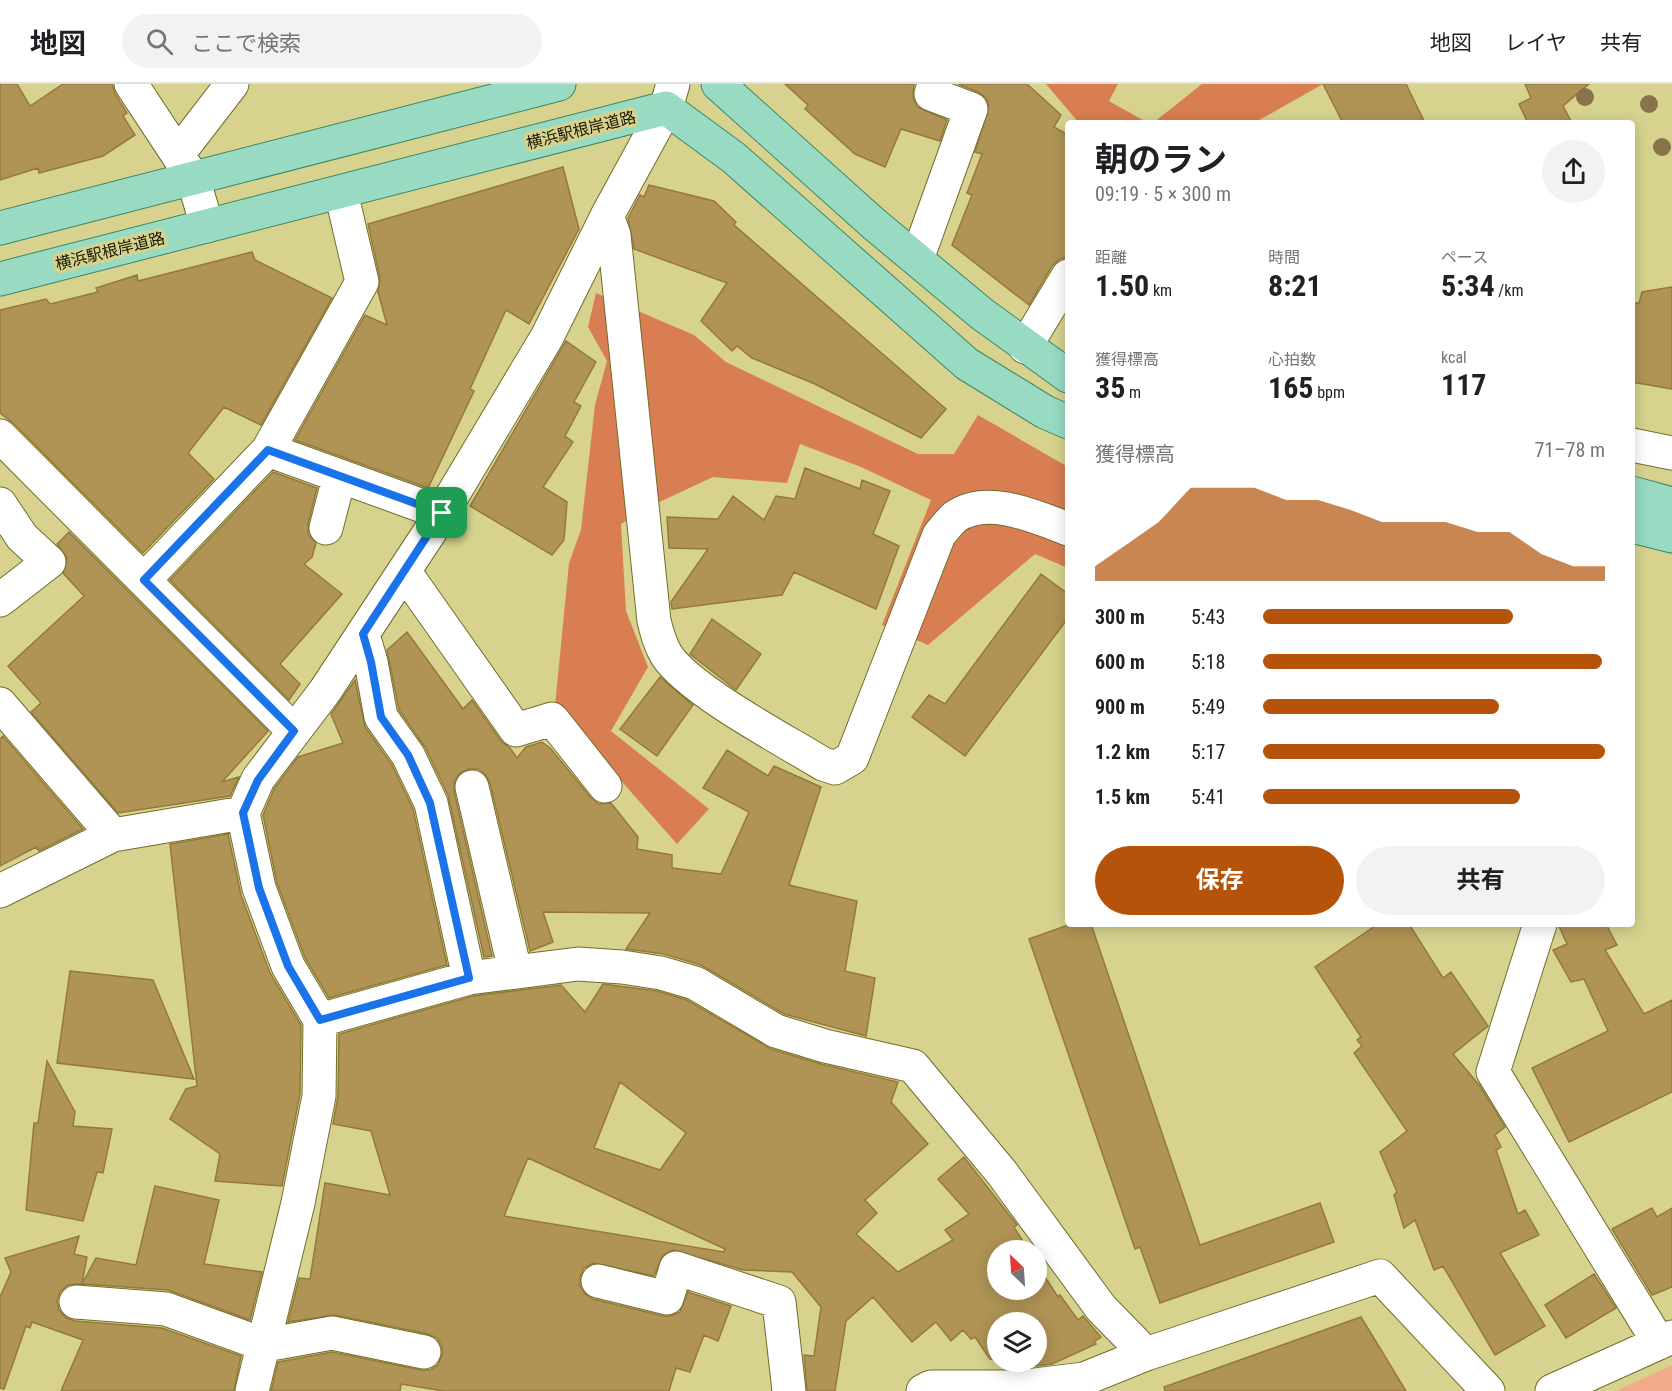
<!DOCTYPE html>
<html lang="ja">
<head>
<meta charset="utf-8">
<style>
	:root { --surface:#fff; --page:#f2f2f2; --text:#202124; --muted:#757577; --line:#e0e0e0; --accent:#b45309 }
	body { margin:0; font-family:"Roboto Condensed","Noto Sans JP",sans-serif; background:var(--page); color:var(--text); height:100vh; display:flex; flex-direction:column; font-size:22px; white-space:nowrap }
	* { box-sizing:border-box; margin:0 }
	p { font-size:20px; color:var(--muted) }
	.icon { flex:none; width:33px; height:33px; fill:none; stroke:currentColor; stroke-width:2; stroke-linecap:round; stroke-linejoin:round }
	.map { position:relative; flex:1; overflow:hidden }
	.details { position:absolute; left:1065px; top:36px; width:570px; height:807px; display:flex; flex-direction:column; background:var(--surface); border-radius:6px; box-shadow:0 3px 15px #0003 }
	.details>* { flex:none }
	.needle { width:39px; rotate:335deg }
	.fabs { position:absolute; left:987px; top:1156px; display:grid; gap:12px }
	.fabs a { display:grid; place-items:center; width:60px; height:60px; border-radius:50%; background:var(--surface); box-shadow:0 3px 15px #0003; font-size:30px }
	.pin { position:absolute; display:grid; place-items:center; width:51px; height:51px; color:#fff; margin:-26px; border-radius:12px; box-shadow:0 3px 9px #0006 }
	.round { display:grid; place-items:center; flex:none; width:63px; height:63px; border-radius:32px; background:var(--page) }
	.overview { display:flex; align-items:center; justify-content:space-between; height:102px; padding:0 30px }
	h1 { font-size:33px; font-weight:700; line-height:45px }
	.stats { display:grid; grid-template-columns:repeat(3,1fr); gap:9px; height:102px; padding:6px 30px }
	.stats div { display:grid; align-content:center }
	.stats b { font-size:30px; font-weight:700 }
	.stats small { font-size:16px; font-weight:400 }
	.stats p { font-size:16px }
	.chart { height:168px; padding:12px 30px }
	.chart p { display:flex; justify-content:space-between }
	.chart svg { width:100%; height:108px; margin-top:6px; fill:var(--accent); opacity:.7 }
	.primary-button { display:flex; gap:12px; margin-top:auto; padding:12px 30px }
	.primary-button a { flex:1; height:69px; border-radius:36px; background:var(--accent); color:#fff; font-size:24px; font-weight:700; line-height:69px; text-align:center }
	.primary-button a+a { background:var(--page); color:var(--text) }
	ul { padding:0 30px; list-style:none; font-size:20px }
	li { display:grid; grid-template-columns:96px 72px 1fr; align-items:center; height:45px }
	li i { height:15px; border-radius:8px; background:var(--accent) }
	header { display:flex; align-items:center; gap:36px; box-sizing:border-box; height:84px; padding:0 30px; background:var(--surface); border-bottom:2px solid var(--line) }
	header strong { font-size:28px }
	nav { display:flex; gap:33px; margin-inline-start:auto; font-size:21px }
	.search { width:420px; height:54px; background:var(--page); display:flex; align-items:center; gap:15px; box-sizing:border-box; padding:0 21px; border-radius:33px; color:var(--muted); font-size:22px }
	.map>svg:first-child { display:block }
</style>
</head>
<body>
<header>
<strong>地図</strong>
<div class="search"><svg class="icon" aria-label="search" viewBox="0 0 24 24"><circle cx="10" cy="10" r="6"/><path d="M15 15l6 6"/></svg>ここで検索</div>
<nav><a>地図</a><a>レイヤ</a><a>共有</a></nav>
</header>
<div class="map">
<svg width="1672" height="1307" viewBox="0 0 1672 1307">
	<rect width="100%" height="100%" fill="#d7d38f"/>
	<path fill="#f3aa88" d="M1672,1281V1307H1616Z"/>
	<path fill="#d87e52" d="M1046,0H1118L1109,17L1148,39H1079Z
		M1202,0H1323L1254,39H1153Z
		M596,209L694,251L726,278L918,370H954L978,331L1068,383V484L1035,470L928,561L882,541L931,416L861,383L800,360L787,399L713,393L655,420L621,440L626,527L648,583L611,647L709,725L677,760L555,622L569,479L581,446L595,321L607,277L588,243Z"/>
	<path fill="#b09455" stroke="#95793a" stroke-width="1.5" fill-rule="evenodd" d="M0,0H17L30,22L63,0H112L115,10L127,29L123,32L135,51L103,72L39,89L38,84L0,96Z
		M785,0H914L913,13L917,23L947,36L940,57L901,45L885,83L855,70L805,25L808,21Z
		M958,0H1027L1061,31L1054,43L1068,51V173L1060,175L1052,182L1029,221L952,161L972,111L967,109L982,70L975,68L989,22L986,14L978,8Z
		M1323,0H1406L1425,39H1343Z
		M1525,0H1589L1563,22L1572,39H1528L1519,20L1531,14Z
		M563,83L579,145L529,240L506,226L470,305L474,307L428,404L295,356L365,231L387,241L378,208L380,194L368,140Z
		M649,101L714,117L736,138L734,141L946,325L921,354L815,300L752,274L737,262L732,267L701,237L727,199L634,165L628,134L640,111L644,113Z
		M252,168L255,176L332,214L261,341L224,323L188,369L214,395L143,469L13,339L0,329V226L46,215L50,220L98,208L96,204L137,191L138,197Z
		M1672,203V305L1632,298V219H1639L1642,208Z
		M566,257L596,278L574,318L581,322L565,352L573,358L543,403L567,418L564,456L552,471L470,422Z
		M805,384L860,405L862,396L890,407L873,450L899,462L876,525L794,488L782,511L672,525L671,518L708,465L669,464L667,433L718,435L733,412L764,436L776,412L795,415Z
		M273,388L317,404L308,440V450L316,459L312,473L304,480L342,510L280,580L300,600L289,616L170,496Z
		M69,448L268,647L222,698L239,693L230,712L118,729L31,628L41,619L8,582L84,512L63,489L67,474L57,460Z
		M1041,490L1068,510V534L965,672L912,633L929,611L945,620Z
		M712,535L761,570L736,606L690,570Z
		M407,548L463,625L472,616L501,657L510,664L517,674L526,663L542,658L551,665L591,714L599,720L611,719L638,753L637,765L672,771V784L721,790L749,728L703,704L727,666L768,692L774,682L821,703L789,801L857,817L845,887L875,894L866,952L784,930L701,881L664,870L626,865L650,829L543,828L553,858L530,867L490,699L485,690L478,685H468L459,690L454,698V707L492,872L484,873L448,711L425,663L399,626L387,566Z
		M660,593L693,621L657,672L620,645Z
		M355,596L365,643L392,681L413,725L447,881L329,914L305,874L277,799L263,731L274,705L298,673L343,659L331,630Z
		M3,652L83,745L39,767L36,763L0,782V655Z
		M228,750L241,811L270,889L301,941L300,1010L282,1102L215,1097L220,1070L170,1035L186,1005L197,1002L170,760Z
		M1071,840H1091L1200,1161L1320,1119L1334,1158L1160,1219L1140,1163L1135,1165L1029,855Z
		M1378,840H1409L1443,894L1451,888L1488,942L1453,970L1480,1002L1505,1043L1495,1051L1501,1063L1496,1066L1518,1130L1525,1126L1539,1151L1500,1169L1545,1242L1495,1271L1443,1182L1434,1186L1415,1136L1404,1144L1394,1111L1397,1108L1380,1068L1407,1047L1354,969L1362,962L1357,956L1361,953L1315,883Z
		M1558,840H1606L1617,861L1605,866L1644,930L1672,916V1008L1569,1058L1532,984L1608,947L1584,895L1571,898L1553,866L1567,860Z
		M70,887L153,896L194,995L57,979Z
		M603,900L657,907L687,916L771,965L821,980L898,998L891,1018L928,1060L865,1116L877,1129L856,1150L898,1188L953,1156L945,1146L969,1130L938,1095L964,1073L1017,1141L1014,1143L1029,1167H998V1206H1036V1179L1058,1213L1060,1211L1078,1236L1083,1232L1101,1253L1094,1258L1096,1260L1052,1280L1018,1284L1026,1278H1036V1270L1040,1266L1036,1262V1239H998V1276L990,1275L975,1253L971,1255L963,1246L951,1257L936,1238L912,1258L873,1213L846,1237L835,1307H807L804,1271L814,1272L821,1223L792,1188L743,1186L673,1166L663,1171L654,1192L593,1179L584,1184L580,1193V1202L585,1210L593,1215L663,1232H671L680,1228L688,1208L731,1222L718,1257L704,1251L690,1288L676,1284L669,1307H443L401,1300L400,1307H271L278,1278L332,1268L421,1286H430L438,1281L442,1271V1263L437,1254L428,1250L335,1231L288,1238L299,1194L310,1195L325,1099L390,1111L371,1047L333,1040L338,1012L339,950L473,912L561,901L585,928ZM620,998L686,1049L660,1086L594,1064ZM528,1074L725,1165L724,1168L504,1132Z
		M47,977L75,1028L73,1042L112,1045L103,1089L97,1088L83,1137L26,1126L34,1039H38Z
		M155,1102L219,1116L204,1180L262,1188L250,1236L168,1206L82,1200L96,1174L136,1181Z
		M1652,1124L1657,1133L1672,1124V1203L1652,1211L1612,1145Z
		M79,1152L74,1170L87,1173L82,1200L68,1201L60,1208L57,1217L59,1226L65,1233L75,1237L162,1244L241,1272L234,1307H61L83,1256L32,1238L30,1244L26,1242L4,1305L0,1304V1213L11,1188L5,1174Z
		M1594,1190L1616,1224L1566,1254L1545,1221Z
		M1361,1233L1406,1307H1165L1164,1303Z"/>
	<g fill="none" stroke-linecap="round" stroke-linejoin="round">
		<g stroke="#726d2a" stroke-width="35">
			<path id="minor" d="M131,0L193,94L207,142
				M178,70L232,0
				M607,132L614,151L654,537C657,549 660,561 667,572C691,607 784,656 823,680L835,684L852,674L939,451C944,445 949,438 955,433C987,410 1036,433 1068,445
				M917,175L971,25L931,10L934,0
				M1025,263L1068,192
				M0,352L294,647
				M1632,361L1672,369
				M268,366L442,429
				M0,420L22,453L49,478L0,516
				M326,444L339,394
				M404,487L516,646L552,635L605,702
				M144,496L268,366L362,198L341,108
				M363,551L371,578L381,633L408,671L431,719L469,894
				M0,620L113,751
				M472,703L515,887
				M0,807L113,751L243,729
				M1540,840L1493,988L1659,1259
				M320,936L469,894L578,880L622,883L661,889L695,899L776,947L825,962L913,982L1002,1089L1101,1224L1146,1270
				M598,1197L667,1214L676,1184L779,1218L789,1307
				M76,1218L166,1225L265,1261L332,1249L424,1268
				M252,1307L298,1119L319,1012L320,936L288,882L259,804L243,729L258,695L325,607L437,437L547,253L607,132L666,24L673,0
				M923,1307L931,1303H1019L1084,1295L1146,1270L1380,1192L1488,1307
				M1552,1307L1672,1253"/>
		</g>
		<g stroke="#3e8663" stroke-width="35">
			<path id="major" d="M718,0L874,140L982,230L1068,292
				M0,144L559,0
				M0,195L666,24L734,74L967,280L1045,328L1068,338
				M1632,409L1672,420
				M1632,442L1672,452"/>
		</g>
		<use href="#minor" stroke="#fff" stroke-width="33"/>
		<use href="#major" stroke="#98dbc2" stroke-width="33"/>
	</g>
	<g fill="#89734a">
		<circle cx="1585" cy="13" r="9"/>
		<circle cx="1649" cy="20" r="9"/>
		<circle cx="1662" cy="63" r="9"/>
	</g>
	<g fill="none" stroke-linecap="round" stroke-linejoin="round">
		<g stroke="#fff" stroke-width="12">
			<path id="route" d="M268,366L442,429L363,550L371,578L381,633L408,671L430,719L469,894L320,936L288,882L259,804L243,729L258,696L294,647L144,496Z"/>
		</g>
		<use href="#route" stroke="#1a73e8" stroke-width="8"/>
	</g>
	<g text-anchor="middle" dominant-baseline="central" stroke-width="6" stroke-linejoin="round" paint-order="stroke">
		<g font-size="16" fill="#171400" stroke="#d7d38f">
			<text transform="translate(581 46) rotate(-14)">横浜駅根岸道路</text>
			<text transform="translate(110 167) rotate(-14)">横浜駅根岸道路</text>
		</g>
	</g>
</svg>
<div class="fabs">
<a><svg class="needle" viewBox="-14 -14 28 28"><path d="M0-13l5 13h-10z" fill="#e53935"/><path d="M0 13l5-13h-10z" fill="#757577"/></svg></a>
<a><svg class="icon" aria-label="layers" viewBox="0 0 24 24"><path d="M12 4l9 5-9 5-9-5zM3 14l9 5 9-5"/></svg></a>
</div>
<div class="pin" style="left:442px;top:429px;background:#1e9e55"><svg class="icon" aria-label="arrive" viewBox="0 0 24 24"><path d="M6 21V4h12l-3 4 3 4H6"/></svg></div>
<section class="details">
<div class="overview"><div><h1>朝のラン</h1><p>09:19 · 5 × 300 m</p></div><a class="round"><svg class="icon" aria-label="share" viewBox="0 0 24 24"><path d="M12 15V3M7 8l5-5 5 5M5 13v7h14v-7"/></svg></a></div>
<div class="stats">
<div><p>距離</p><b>1.50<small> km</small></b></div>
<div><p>時間</p><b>8:21</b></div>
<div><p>ペース</p><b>5:34<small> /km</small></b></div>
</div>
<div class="stats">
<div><p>獲得標高</p><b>35<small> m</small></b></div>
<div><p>心拍数</p><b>165<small> bpm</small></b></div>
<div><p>kcal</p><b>117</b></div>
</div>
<div class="chart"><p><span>獲得標高</span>71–78 m</p>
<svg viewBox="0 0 160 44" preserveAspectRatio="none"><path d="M0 44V38L10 29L20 20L30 6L40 6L50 6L60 11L70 11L80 15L90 20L100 20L110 20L120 24L130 24L140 33L150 38L160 38V44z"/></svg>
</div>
<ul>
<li><b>300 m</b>5:43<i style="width:73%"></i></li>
<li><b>600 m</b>5:18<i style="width:99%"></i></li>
<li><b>900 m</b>5:49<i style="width:69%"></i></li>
<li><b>1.2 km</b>5:17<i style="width:100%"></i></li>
<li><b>1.5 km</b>5:41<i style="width:75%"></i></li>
</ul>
<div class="primary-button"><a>保存</a><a>共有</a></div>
</section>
</div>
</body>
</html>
